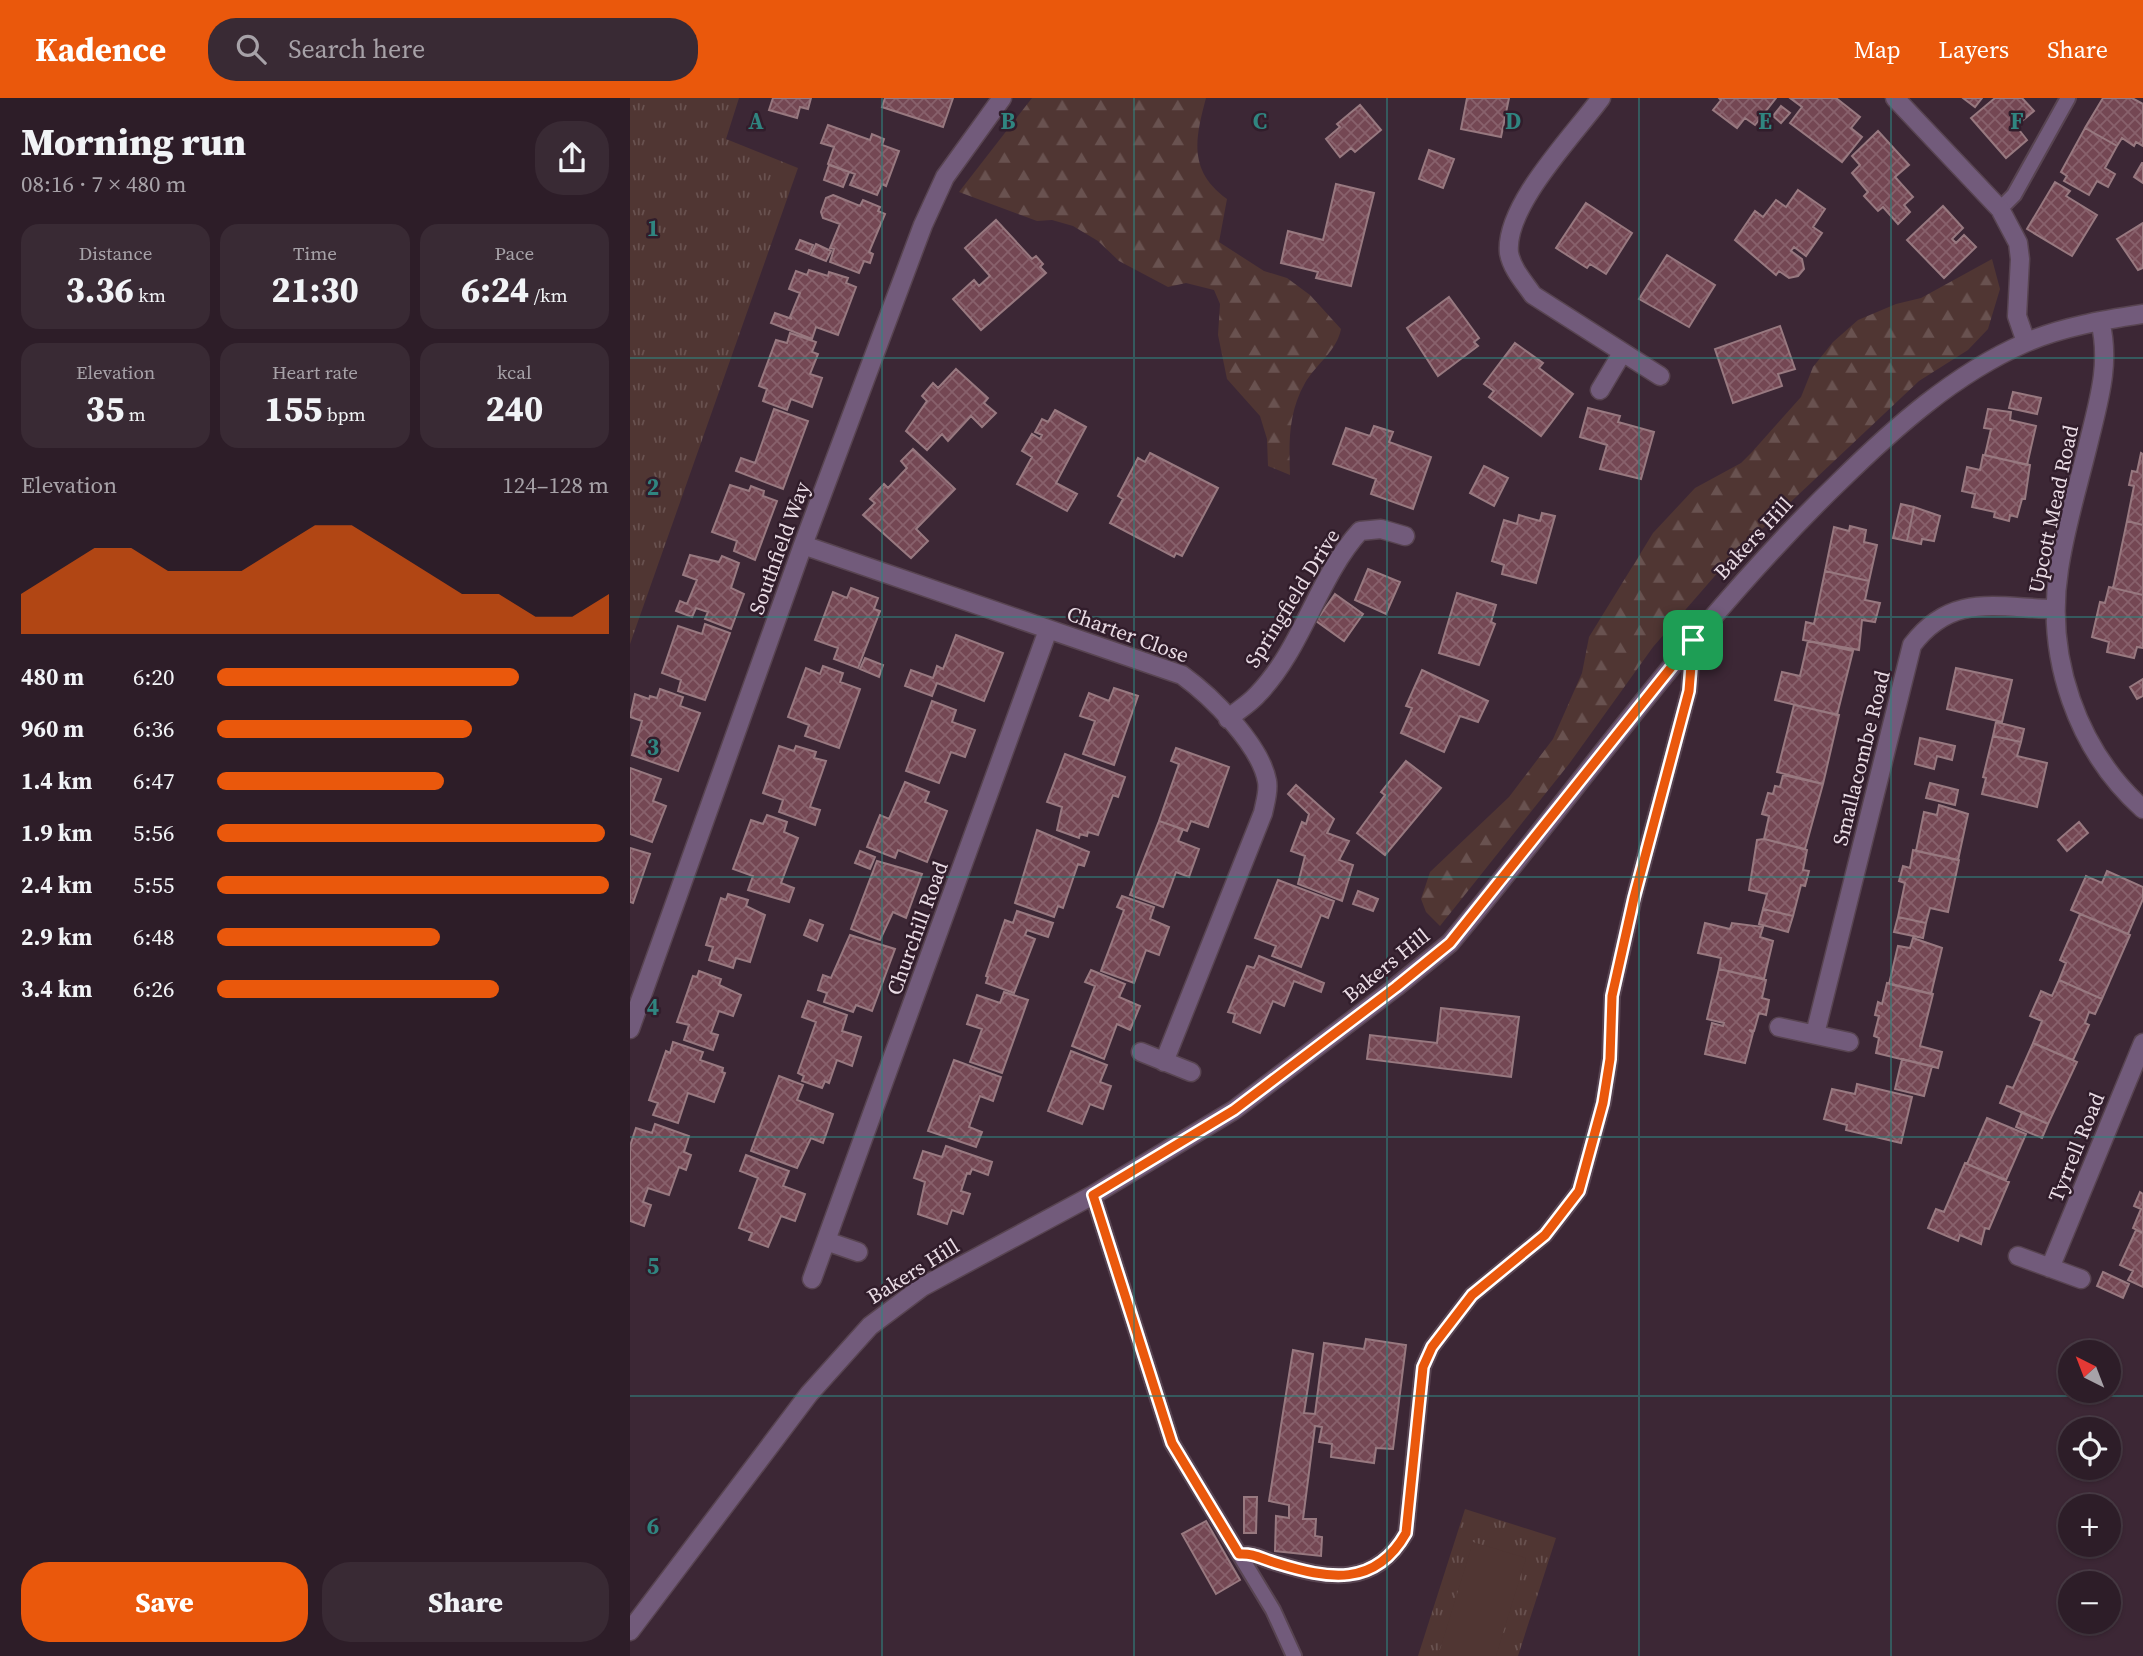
<!DOCTYPE html>
<html lang="en">
<head>
<meta charset="utf-8">
<style>
	:root { --surface:#2d1d28; --page:#392a34; --text:#f1f3f6; --muted:#a7a2a8; --line:#483b45; --accent:#ea580c }
	body { margin:0; font-family:"Source Serif 4",serif; background:var(--page); color:var(--text); height:100vh; display:flex; flex-direction:column; font-size:26px; white-space:nowrap }
	* { box-sizing:border-box; margin:0 }
	p { font-size:23px; color:var(--muted) }
	.icon { flex:none; width:38px; height:38px; fill:none; stroke:currentColor; stroke-width:2; stroke-linecap:round; stroke-linejoin:round }
	.map { position:relative; flex:1; overflow:hidden }
	.sheet { display:flex; flex-direction:column; background:var(--surface); width:630px }
	.sheet>* { flex:none }
	.needle { width:46px; rotate:318deg }
	.buttons { position:absolute; left:1428px; top:1242px; display:grid; gap:14px }
	.buttons a { display:grid; place-items:center; width:63px; height:63px; border-radius:50%; background:var(--surface); box-shadow:0 2px 5px #0004,0 0 0 2px var(--line); font-size:35px }
	.pin { position:absolute; display:grid; place-items:center; width:60px; height:60px; color:#fff; margin:-30px; border-radius:14px; box-shadow:0 4px 10px #0006 }
	.round { display:grid; place-items:center; flex:none; width:74px; height:74px; border-radius:28px; background:var(--page) }
	.head { display:flex; align-items:center; justify-content:space-between; height:119px; padding:0 21px }
	h1 { font-size:38px; font-weight:800; line-height:52px }
	.stats { display:grid; grid-template-columns:repeat(3,1fr); gap:10px; height:119px; padding:7px 21px }
	.stats div { display:grid; align-content:center; border-radius:18px; background:var(--page); text-align:center }
	.stats b { font-size:35px; font-weight:800 }
	.stats small { font-size:19px; font-weight:400 }
	.stats p { font-size:19px }
	.chart { height:196px; padding:14px 21px }
	.chart p { display:flex; justify-content:space-between }
	.chart svg { width:100%; height:126px; margin-top:7px; fill:var(--accent); opacity:.7 }
	.primary-button { display:flex; gap:14px; margin-top:auto; padding:14px 21px }
	.primary-button a { flex:1; height:80px; border-radius:28px; background:var(--accent); color:#fff; font-size:28px; font-weight:800; line-height:80px; text-align:center }
	.primary-button a+a { background:var(--page); color:var(--text) }
	ul { padding:0 21px; list-style:none; font-size:23px }
	li { display:grid; grid-template-columns:112px 84px 1fr; align-items:center; height:52px }
	li i { height:18px; border-radius:9px; background:var(--accent) }
	header { display:flex; align-items:center; gap:42px; box-sizing:border-box; height:98px; padding:0 35px; background:var(--accent); color:#fff }
	header strong { font-size:33px }
	nav { display:flex; gap:38px; margin-inline-start:auto; font-size:24px }
	.search { width:490px; height:63px; background:var(--page); display:flex; align-items:center; gap:18px; box-sizing:border-box; padding:0 24px; border-radius:28px; color:var(--muted); font-size:26px }
	main { display:flex; flex:1; min-height:0 }
	.map>svg:first-child { display:block }
</style>
</head>
<body>
<header>
<strong>Kadence</strong>
<div class="search"><svg class="icon" aria-label="search" viewBox="0 0 24 24"><circle cx="10" cy="10" r="6"/><path d="M15 15l6 6"/></svg>Search here</div>
<nav><a>Map</a><a>Layers</a><a>Share</a></nav>
</header>
<main>
<section class="sheet">
<div class="head"><div><h1>Morning run</h1><p>08:16 · 7 × 480 m</p></div><a class="round"><svg class="icon" aria-label="share" viewBox="0 0 24 24"><path d="M12 15V3M7 8l5-5 5 5M5 13v7h14v-7"/></svg></a></div>
<div class="stats">
<div><p>Distance</p><b>3.36<small> km</small></b></div>
<div><p>Time</p><b>21:30</b></div>
<div><p>Pace</p><b>6:24<small> /km</small></b></div>
</div>
<div class="stats">
<div><p>Elevation</p><b>35<small> m</small></b></div>
<div><p>Heart rate</p><b>155<small> bpm</small></b></div>
<div><p>kcal</p><b>240</b></div>
</div>
<div class="chart"><p><span>Elevation</span>124–128 m</p>
<svg viewBox="0 0 160 44" preserveAspectRatio="none"><path d="M0 44V30L10 22L20 14L30 14L40 22L50 22L60 22L70 14L80 6L90 6L100 14L110 22L120 30L130 30L140 38L150 38L160 30V44z"/></svg>
</div>
<ul>
<li><b>480 m</b>6:20<i style="width:77%"></i></li>
<li><b>960 m</b>6:36<i style="width:65%"></i></li>
<li><b>1.4 km</b>6:47<i style="width:58%"></i></li>
<li><b>1.9 km</b>5:56<i style="width:99%"></i></li>
<li><b>2.4 km</b>5:55<i style="width:100%"></i></li>
<li><b>2.9 km</b>6:48<i style="width:57%"></i></li>
<li><b>3.4 km</b>6:26<i style="width:72%"></i></li>
</ul>
<div class="primary-button"><a>Save</a><a>Share</a></div>
</section>
<div class="map">
<svg width="1513" height="1558" viewBox="0 0 1513 1558">
	<defs>
		<pattern id="grass-tufts" width="24" height="20" patternUnits="userSpaceOnUse" patternTransform="scale(1.75)"><rect width="24" height="20" fill="#503633"/><path d="M3 7l-1-3M5 7V3M7 7l1-3M15 17l-1-3M17 17v-4M19 17l1-3" fill="none" stroke="#695250"/></pattern>
		<pattern id="forest-firs" width="22" height="20" patternUnits="userSpaceOnUse" patternTransform="scale(1.75)"><rect width="22" height="20" fill="#503633"/><path d="M5 1l3.5 6h-7zM16 11l3.5 6h-7z" fill="#695250"/></pattern>
		<pattern id="building-cross-hatch" width="8" height="8" patternUnits="userSpaceOnUse" patternTransform="scale(1.75)"><rect width="8" height="8" fill="#744753"/><path d="M0 0l8 8M0 8l8-8" fill="none" stroke="#88616c"/></pattern>
	</defs>
	<rect width="100%" height="100%" fill="#3c2735"/>
	<path fill="url(#grass-tufts)" d="M0,0H109L96,41L168,70L0,546Z
		M835,1411L926,1440L888,1558H788Z"/>
	<path fill="url(#forest-firs)" d="M402,0H576C565,41 558,73 597,101L589,144L634,173L657,180L680,197L711,231C707,253 686,266 675,285C658,315 659,345 660,377L638,368L637,341L630,318L597,281L588,237L590,206L584,192L556,185L538,189L489,163L468,143L443,128L422,122L407,123L329,94Z
		M1362,161L1370,191L1358,231L1338,252L1289,283L1097,464L1023,549L939,666L810,828L796,814L791,801L800,774L879,699L923,641L952,575L959,539L1023,435L1065,390L1111,365L1122,354L1171,299L1183,269L1203,244L1228,222L1266,206L1291,200Z"/>
	<path fill="#503633" d="M843,1444L896,1460L866,1558H808Z"/>
	<path fill="url(#building-cross-hatch)" stroke="#987980" stroke-width="2" d="M143,0H142H181L178,11L170,9L167,20L139,12Z
		M255,0H323L313,29L252,9Z
		M837,0H879L871,39L831,31Z
		M1089,0H1146L1125,27L1115,20L1107,30L1083,12L1091,2Z
		M1160,0H1206L1230,19L1221,30L1232,39L1212,64L1160,25L1172,9Z
		M1333,0H1352L1345,9Z
		M1365,0H1392L1404,13L1386,28L1397,42L1376,60L1341,20Z
		M1473,0H1502L1513,6V48L1506,44L1504,48L1492,40L1487,48L1455,30Z
		M730,7L751,32L725,54L721,50L710,59L696,41L710,29L707,26Z
		M1151,8L1160,15L1151,25L1143,18Z
		M198,27L240,42L242,36L254,41L252,47L269,53L256,88L252,86L247,97L220,87L225,76L198,66L204,49L191,45Z
		M1455,30L1487,48L1475,70L1485,76L1478,89L1467,83L1459,97L1434,83L1437,78L1431,74Z
		M1248,33L1279,67L1265,79L1283,99L1274,107L1280,114L1268,126L1253,109L1248,113L1234,98L1238,94L1222,75L1230,67L1222,58Z
		M799,52L824,61L813,90L789,81Z
		M1512,65H1513V85L1504,79Z
		M199,67L219,74L213,89L194,82Z
		M1425,84L1440,93L1436,98L1467,117L1442,158L1397,131Z
		M706,86L744,95L721,188L686,180L688,174L651,165L658,133L693,142Z
		M1168,92L1195,111L1183,129L1192,135L1176,158L1164,149L1161,153L1172,161L1174,171L1168,178L1159,180L1149,173L1146,177L1105,142L1125,113L1133,119L1146,102L1156,109Z
		M203,97L230,108L233,102L250,109L248,113L255,116L239,154L243,156L240,165L234,163L229,175L200,164L204,151L200,150L210,126L193,120L191,114L196,100Z
		M956,105L1002,135L976,176L960,166L957,170L926,150Z
		M1313,108L1333,130L1322,141L1326,145L1334,137L1346,149L1314,180L1277,142Z
		M366,122L402,161L406,158L413,166L410,169L416,175L351,232L323,201L344,182L349,188L360,178L335,150Z
		M1513,125V170L1508,172L1487,141Z
		M170,142L183,147L179,156L166,151Z
		M186,146L201,153L196,163L181,157Z
		M1037,157L1085,187L1059,229L1009,201Z
		M179,172L198,178L199,174L218,180L216,185L226,189L208,237L186,229L182,241L141,225L145,215L162,221L160,219L170,195L159,191L166,173L177,177Z
		M819,199L849,240L844,244L848,248L808,278L777,230Z
		M1150,228L1165,271L1148,276L1152,288L1103,305L1085,251Z
		M160,235L186,244L182,254L188,256L180,276L192,280L182,309L161,301L157,312L133,303L137,291L129,288L146,242L157,245Z
		M885,245L913,265L909,270L943,296L911,338L859,299L864,293L854,286Z
		M326,271L358,300L354,305L366,315L352,329L341,318L318,343L312,336L297,352L276,333L297,303L292,298L303,285L308,290Z
		M1383,294L1411,300L1407,316L1379,310Z
		M958,310L990,318L988,324L1024,334L1011,381L970,371L977,347L950,339Z
		M144,311L178,323L153,391L106,373L111,360L125,365Z
		M1358,311L1381,314L1380,322L1406,328L1397,367L1355,357L1361,331L1354,330Z
		M425,312L456,329L426,385L447,396L437,413L387,386L402,359L392,353L402,336L410,341L412,337L405,334L412,321L418,324Z
		M744,328L763,334L759,344L801,359L783,411L741,396L746,381L703,366L716,330L740,338Z
		M283,351L325,391L286,431L298,443L281,460L233,417L245,405L240,401L254,386L258,390L277,370L271,363Z
		M520,355L588,390L552,458L546,455L544,459L480,425L493,401L488,398L508,360L515,364Z
		M1511,355L1513,356V427L1497,423L1504,388L1499,387L1502,373L1507,374Z
		M1353,357L1400,367L1395,401H1392L1387,419L1380,417L1379,423L1364,419L1365,414L1342,409L1345,396L1332,393L1337,369L1350,372Z
		M854,368L878,380L864,408L840,395Z
		M100,387L119,393L121,388L134,393L133,398L147,403L125,462L104,453L107,443L82,434Z
		M1271,406L1284,409L1277,443L1263,440Z
		M1284,409L1310,418L1304,443L1292,441L1291,446L1277,443Z
		M912,415L925,418L906,485L872,476L874,467L862,463L874,422L887,426L889,417L910,423Z
		M1497,423L1513,427V497L1483,490Z
		M1220,428L1236,432L1234,444L1247,447L1239,483L1195,473L1204,429L1219,433Z
		M60,457L89,464L92,458L109,465L101,490L114,496L101,531L75,521L78,514L66,510L62,519L46,513L50,503L57,506L67,482L53,477Z
		M738,471L770,484L756,516L725,502Z
		M1195,473L1239,483L1235,502L1250,505L1245,524L1232,522L1229,552L1173,542L1176,524L1184,526Z
		M1479,489L1513,497V550L1507,549L1504,560L1477,554L1479,544L1462,539L1470,504L1475,505Z
		M221,490L248,500L244,511L250,513L228,570L204,561L208,550L185,542L203,494L217,500Z
		M827,495L866,507L861,524L865,526L849,567L809,555Z
		M705,496L733,516L714,543L686,523Z
		M75,526L100,535L75,602L48,593L51,582L32,575L48,528L72,536Z
		M326,537L373,555L354,603L307,585L302,598L275,588L281,572L303,580L307,568L313,571Z
		M1178,543L1223,553L1207,617L1145,602L1152,574L1170,578Z
		M235,560L253,567L249,579L230,571Z
		M193,568L213,575L210,584L230,591L209,650L175,638L179,627L158,619L176,570L190,576Z
		M1326,570L1382,582L1372,624L1317,611Z
		M792,572L858,603L848,624L830,618L814,654L771,635L782,610L776,608Z
		M1513,581V598L1507,601L1500,589Z
		M484,590L508,598L484,667L453,656L465,623L450,618L459,595L479,603Z
		M30,591L53,599L50,608L70,615L48,673L2,657L12,623L0,619L5,596L19,601L20,598L27,600Z
		M302,603L326,612L322,624L345,632L335,659L321,654L309,685L276,673Z
		M1164,607L1209,617L1193,686L1147,674Z
		M1366,624L1394,631L1391,644L1363,638Z
		M1363,638L1391,644L1387,658L1417,665L1407,709L1352,696L1356,680L1353,679Z
		M1290,640L1325,648L1322,662L1307,658L1304,671L1285,666Z
		M149,648L164,653L166,648L186,654L184,660L196,663L180,709L190,712L185,727L149,714L153,702L133,695Z
		M546,650L599,669L578,729L561,723L557,733L529,723L549,666L541,663Z
		M435,656L495,679L488,699L483,697L468,737L458,734L457,738L450,736L449,740L427,732L432,709L417,704Z
		M776,663L811,690L755,757L727,735L755,697L751,694Z
		M0,670L31,681L23,703L36,708L22,744L0,736Z
		M1153,677L1193,686L1175,751L1134,741L1139,718L1132,716L1138,695L1143,696L1145,688L1150,689Z
		M275,684L299,694L295,704L317,713L297,764L268,752L265,760L237,749L250,717L259,721Z
		M1300,685L1328,692L1325,707L1296,700Z
		M666,687L704,721L697,735L719,743L709,762L723,767L712,803L668,786L675,758L661,753L672,724L676,726L679,716L658,696Z
		M1309,707L1338,716L1328,762L1286,753L1294,714L1307,717Z
		M137,717L157,724L154,734L168,740L151,785L164,790L159,804L118,792L123,778L103,771L121,722L133,726Z
		M529,723L553,731L548,743L569,751L559,779L546,774L533,809L500,797Z
		M1449,724L1458,735L1437,753L1428,742Z
		M407,732L459,754L454,768L448,766L433,810L428,808L424,819L385,805Z
		M1134,741L1177,752L1173,772L1179,773L1175,788L1171,787L1163,818L1133,811L1137,796L1119,792L1127,742Z
		M0,750L20,756L3,805L0,804Z
		M1283,752L1329,762L1318,814L1300,810L1296,825L1268,819L1275,785L1269,783L1273,768L1280,770Z
		M230,753L245,759L240,771L225,765Z
		M247,763L292,776L276,820L263,814L250,842L221,831Z
		M1477,773L1513,789V801L1498,836L1441,812L1456,778L1472,785Z
		M648,782L704,803L698,820L691,817L671,869L642,858L646,848L625,840Z
		M728,793L748,801L743,813L723,806Z
		M98,796L118,802L116,808L135,817L120,864L106,860L103,870L79,862L83,849L76,847L91,800L96,802Z
		M492,798L524,809L520,821L539,829L529,857L516,852L504,885L471,873L494,812L487,809Z
		M1133,811L1163,818L1158,834L1129,826Z
		M387,813L423,825L418,839L397,832L395,837L405,841L384,895L356,885L358,879L356,878L375,822L383,825Z
		M1450,816L1500,837L1472,901L1429,882L1436,865L1430,862Z
		M1268,819L1296,825L1293,840L1264,834Z
		M180,822L193,827L187,843L174,837Z
		M1075,825L1100,831L1102,825L1133,829L1130,839L1143,843L1134,881L1089,871L1091,860L1068,855Z
		M220,837L265,851L242,913L226,907L223,914L194,904L197,895L188,892L193,877L201,880Z
		M1283,840L1312,850L1301,896L1259,886L1268,848L1280,850Z
		M629,858L694,885L691,894L664,883L654,908L643,903L630,935L603,924L605,916L598,914L617,868L624,870Z
		M1089,871L1136,882L1132,900L1139,902L1136,917L1129,915L1124,933L1119,932L1123,935L1115,965L1075,956L1082,925L1093,928L1094,925L1077,921Z
		M461,872L495,886L489,899L510,908L500,932L487,926L474,961L442,948L465,888L455,884Z
		M69,873L91,881L89,887L111,897L103,918L89,913L81,935L88,937L83,952L54,942L59,927L47,924L63,878L67,879Z
		M1429,882L1472,901L1465,916L1459,914L1455,925L1459,927L1443,962L1403,945L1412,923L1400,918L1411,893L1422,898Z
		M1257,885L1303,896L1290,948L1312,954L1308,970L1246,955L1249,940L1244,938L1249,918L1245,917L1248,904L1252,906Z
		M374,894L398,902L372,975L340,964L352,931L337,926L347,897L370,905Z
		M178,903L217,917L212,933L231,939L222,968L207,962L199,985L195,983L192,990L172,983L174,978L168,975L186,924L172,919Z
		M811,910L889,919L881,979L737,961L740,937L807,945Z
		M43,944L73,954L70,962L93,970L92,974L95,975L84,1004L58,995L48,1025L23,1017L28,1005L19,1002L36,953L40,955Z
		M1403,945L1447,964L1418,1026L1370,1005L1377,988L1383,990Z
		M441,953L477,967L470,984L481,988L473,1011L460,1006L452,1026L418,1013Z
		M1272,961L1302,968L1294,998L1265,991Z
		M324,962L371,979L363,1003L350,998L339,1029L352,1034L346,1049L298,1033Z
		M149,978L173,987L167,1002L203,1016L193,1045L181,1040L167,1070L121,1053Z
		M1227,986L1282,999L1271,1045L1216,1032L1217,1027L1194,1021L1202,991L1225,996Z
		M1392,1014L1418,1026L1412,1040L1386,1029Z
		M1357,1020L1396,1036L1376,1082L1337,1066Z
		M25,1026L59,1038L54,1054L61,1057L56,1072L49,1069L39,1097L18,1090L13,1104L21,1107L14,1128L0,1123V1048L6,1030L22,1035Z
		M316,1048L362,1064L358,1077L342,1071L340,1076L337,1075L331,1093L340,1096L333,1116L322,1112L317,1126L288,1116L295,1084L284,1080L293,1053L312,1059Z
		M116,1057L159,1073L153,1088L175,1096L165,1123L151,1118L138,1149L119,1142L122,1135L109,1130L128,1080L110,1073Z
		M1335,1065L1379,1084L1359,1131L1355,1130L1351,1146L1330,1137L1328,1143L1298,1130L1306,1111L1314,1114Z
		M1510,1094L1513,1096V1135L1503,1130L1511,1111L1504,1108Z
		M1506,1132L1513,1135V1189L1498,1182L1503,1173L1490,1167Z
		M1473,1174L1499,1186L1493,1200L1467,1188Z
		M736,1241L776,1247L763,1351L746,1350L744,1365L701,1359L702,1346L689,1344L692,1329L685,1328L673,1421H686L685,1438L692,1439L691,1458L645,1453L646,1418L659,1420V1407L639,1403L663,1252L683,1256L674,1315L685,1316L694,1245L734,1251Z
		M614,1399H627L626,1435H614Z
		M576,1423L610,1482L586,1496L552,1436Z"/>
	<g fill="none" stroke-linecap="round" stroke-linejoin="round">
		<g stroke="#584451" stroke-width="18">
			<path id="service" d="M1370,111L1384,97L1438,0
				M463,1097L542,1345L643,1512L664,1558
				M609,1456C624,1455 632,1461 646,1465C698,1481 745,1490 776,1435L793,1269L802,1249L842,1197L915,1137L949,1093L973,1005L980,961L982,898L1004,800L1059,593L1063,542"/>
		</g>
		<g stroke="#584451" stroke-width="21">
			<path id="minor" d="M971,0C944,37 874,108 879,155C882,171 894,184 903,197L1030,278
				M1265,0L1370,111L1388,145L1390,161L1387,218L1396,244
				M1470,223C1481,266 1468,305 1458,347C1448,388 1435,430 1429,471C1415,559 1447,652 1513,711
				M970,292L992,255
				M173,447L552,577C581,598 630,646 637,683C639,693 635,705 633,715L534,964
				M598,621C607,613 619,606 627,597C673,550 687,480 730,433L751,431L775,438
				M1149,929L1219,944
				M0,931L173,447L293,127L315,79L372,0
				M1185,936L1282,547C1322,494 1367,510 1425,511
				M511,954L561,974
				M196,1143L228,1154
				M1388,1158L1451,1181
				M1420,1170L1513,945
				M182,1181L418,532
				M0,1533L179,1296L240,1228L292,1189L463,1097L604,1012L766,889L820,845C949,691 1064,524 1209,384C1264,330 1324,276 1395,245C1431,229 1474,222 1513,216"/>
		</g>
		<use href="#service" stroke="#725b7b" stroke-width="14"/>
		<use href="#minor" stroke="#725b7b" stroke-width="18"/>
	</g>
	<g fill="none" stroke-linecap="round" stroke-linejoin="round">
		<g stroke="#fff" stroke-width="14">
			<path id="route" d="M1063,542L1059,593L1004,800L982,898L980,961L973,1005L949,1093L915,1137L842,1197L802,1249L793,1269L776,1435C745,1490 698,1481 646,1465C632,1461 624,1455 609,1456L542,1345L463,1097L604,1012L766,889L820,845Z"/>
		</g>
		<use href="#route" stroke="#ea580c" stroke-width="9"/>
	</g>
	<path fill="none" stroke="#308580" stroke-width="2" stroke-opacity="0.55" d="M252,0V1558M504,0V1558M757,0V1558M1009,0V1558M1261,0V1558M0,260H1513M0,519H1513M0,779H1513M0,1039H1513M0,1298H1513"/>
	<g text-anchor="middle" dominant-baseline="central" stroke-width="5" stroke-linejoin="round" paint-order="stroke">
		<g font-size="21" fill="#eadce5" stroke="#311d2b">
			<text transform="translate(1423 411) rotate(-78)">Upcott Mead Road</text>
			<text transform="translate(1123 440) rotate(-47)">Bakers Hill</text>
			<text transform="translate(149 450) rotate(-70)">Southfield Way</text>
			<text transform="translate(662 500) rotate(-58)">Springfield Drive</text>
			<text transform="translate(498 536) rotate(20)">Charter Close</text>
			<text transform="translate(1231 660) rotate(-76)">Smallacombe Road</text>
			<text transform="translate(287 830) rotate(-70)">Churchill Road</text>
			<text transform="translate(756 867) rotate(-39)">Bakers Hill</text>
			<text transform="translate(1446 1049) rotate(-68)">Tyrrell Road</text>
			<text transform="translate(283 1173) rotate(-32)">Bakers Hill</text>
		</g>
	</g>
	<g font-size="23" text-anchor="middle" font-weight="bold" fill="#308580" stroke="#311d2b" stroke-width="5" stroke-linejoin="round" paint-order="stroke">
		<text x="126" y="31">A</text>
		<text x="378" y="31">B</text>
		<text x="630" y="31">C</text>
		<text x="883" y="31">D</text>
		<text x="1135" y="31">E</text>
		<text x="1387" y="31">F</text>
		<text x="23" y="138">1</text>
		<text x="23" y="397">2</text>
		<text x="23" y="657">3</text>
		<text x="23" y="917">4</text>
		<text x="23" y="1176">5</text>
		<text x="23" y="1436">6</text>
	</g>
</svg>
<div class="buttons">
<a><svg class="needle" viewBox="-14 -14 28 28"><path d="M0-13l5 13h-10z" fill="#e53935"/><path d="M0 13l5-13h-10z" fill="#a7a2a8"/></svg></a>
<a><svg class="icon" aria-label="locate" viewBox="0 0 24 24"><circle cx="12" cy="12" r="6"/><path d="M12 2v4M12 18v4M2 12h4M18 12h4"/></svg></a>
<a>+</a>
<a>−</a>
</div>
<div class="pin" style="left:1063px;top:542px;background:#1e9e55"><svg class="icon" aria-label="arrive" viewBox="0 0 24 24"><path d="M6 21V4h12l-3 4 3 4H6"/></svg></div>
</div>
</main>
</body>
</html>
